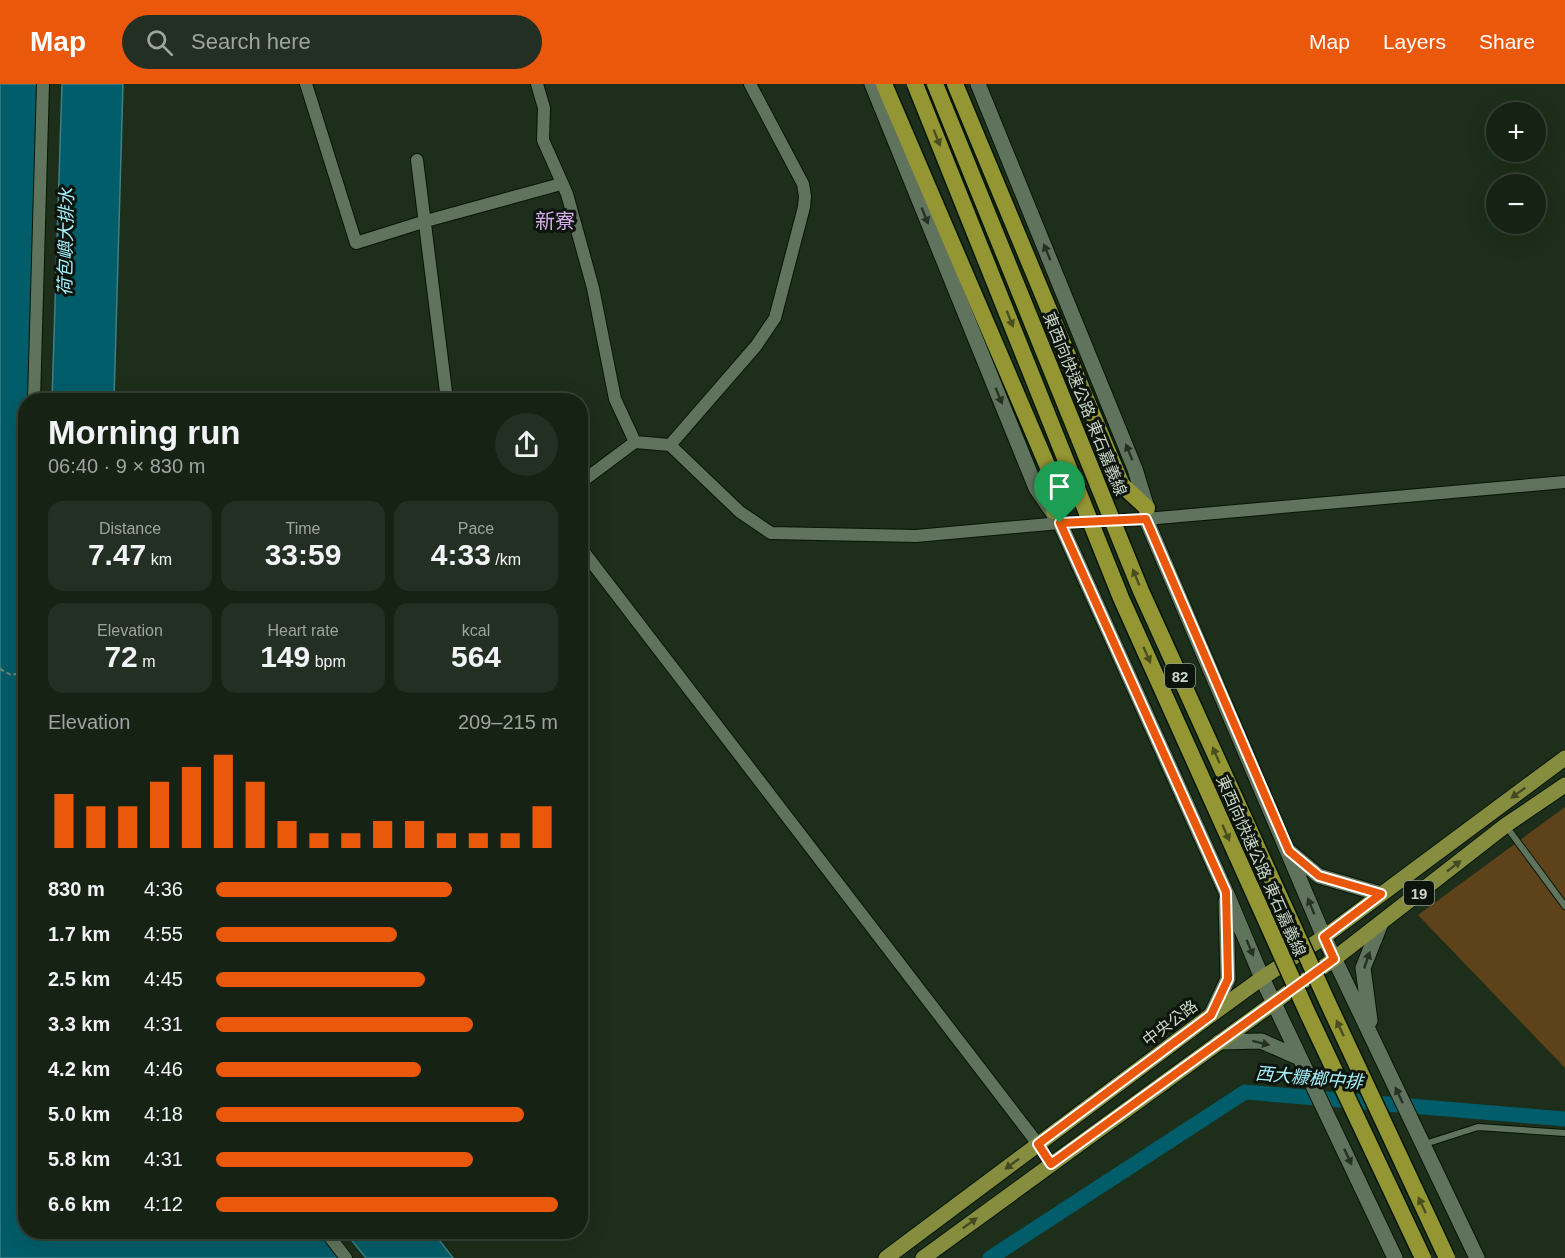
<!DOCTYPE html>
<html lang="en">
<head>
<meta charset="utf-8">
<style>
	:root { --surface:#162214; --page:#232f22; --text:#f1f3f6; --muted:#9ea4a0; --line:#353f34; --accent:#ea580c }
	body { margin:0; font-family:Arial,"Noto Sans TC",sans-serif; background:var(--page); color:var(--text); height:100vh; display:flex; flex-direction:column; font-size:22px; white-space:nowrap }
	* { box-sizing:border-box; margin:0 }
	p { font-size:20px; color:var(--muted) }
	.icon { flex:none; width:33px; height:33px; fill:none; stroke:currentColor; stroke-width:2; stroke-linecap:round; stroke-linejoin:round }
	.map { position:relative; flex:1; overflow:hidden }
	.drawer { position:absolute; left:18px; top:309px; width:570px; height:846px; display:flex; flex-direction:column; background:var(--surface); border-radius:24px; box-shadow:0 6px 24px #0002,0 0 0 2px var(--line) }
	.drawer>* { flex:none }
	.tools { position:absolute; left:1486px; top:18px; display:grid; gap:12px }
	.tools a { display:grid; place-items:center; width:60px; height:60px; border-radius:50%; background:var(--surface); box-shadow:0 6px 24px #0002,0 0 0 2px var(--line); font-size:30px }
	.pin { position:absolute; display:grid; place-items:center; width:51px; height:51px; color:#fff; margin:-62px -26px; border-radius:50% 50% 50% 0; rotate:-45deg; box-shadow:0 0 6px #0007 }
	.pin .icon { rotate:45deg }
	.round { display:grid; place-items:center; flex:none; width:63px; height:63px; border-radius:32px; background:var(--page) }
	.summary { display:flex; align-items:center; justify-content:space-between; height:102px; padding:0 30px }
	h1 { font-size:33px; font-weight:700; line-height:45px }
	.metrics { display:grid; grid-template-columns:repeat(3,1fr); gap:9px; height:102px; padding:6px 30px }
	.metrics div { display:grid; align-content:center; border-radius:15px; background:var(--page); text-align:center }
	.metrics b { font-size:30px; font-weight:700 }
	.metrics small { font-size:16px; font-weight:400 }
	.metrics p { font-size:16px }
	.chart { height:168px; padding:12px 30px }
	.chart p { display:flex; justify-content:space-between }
	.chart svg { width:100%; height:108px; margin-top:6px; stroke:var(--accent); stroke-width:6 }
	ul { padding:0 30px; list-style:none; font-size:20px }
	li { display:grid; grid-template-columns:96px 72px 1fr; align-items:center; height:45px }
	li i { height:15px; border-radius:8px; background:var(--accent) }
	header { display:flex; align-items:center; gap:36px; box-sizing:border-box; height:84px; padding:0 30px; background:var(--accent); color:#fff }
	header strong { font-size:28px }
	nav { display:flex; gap:33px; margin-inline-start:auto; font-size:21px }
	.search { width:420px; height:54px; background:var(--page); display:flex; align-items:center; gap:15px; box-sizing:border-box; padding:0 21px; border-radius:33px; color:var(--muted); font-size:22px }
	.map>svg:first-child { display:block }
</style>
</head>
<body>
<header>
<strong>Map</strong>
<div class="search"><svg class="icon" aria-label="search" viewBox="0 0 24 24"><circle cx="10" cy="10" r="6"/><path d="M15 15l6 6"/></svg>Search here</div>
<nav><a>Map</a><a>Layers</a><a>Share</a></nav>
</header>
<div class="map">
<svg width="1565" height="1174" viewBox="0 0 1565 1174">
	<rect width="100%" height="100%" fill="#1d2e1a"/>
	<path fill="#5e4219" d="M1565,723V984L1418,831Z"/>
	<path fill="#005d69" stroke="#3d8186" stroke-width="1.5" d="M0,0H38L36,120L28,316H26L22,465L26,481V1148H324L344,1174H0Z
		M62,0H123L114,316H52Z
		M345,1148H433L453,1174H366Z"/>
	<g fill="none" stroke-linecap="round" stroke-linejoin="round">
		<path stroke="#005d69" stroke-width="15" d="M990,1174L1245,1008L1565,1035"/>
		<g stroke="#061605" stroke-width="8">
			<path id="service" d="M1506,742L1565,822
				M1425,1060L1478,1043L1565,1049"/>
		</g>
		<g stroke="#061605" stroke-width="14">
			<path id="minor" d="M306,0L356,159L426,137L561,100
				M537,0L544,24L543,56L567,110L593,204L615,315L635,358
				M417,76L447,316
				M34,316L43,0
				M670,361L740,428L771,449L916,452L1060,439L1146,435L1565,398
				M580,399L635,358L670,361L756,262L775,234L804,123L805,112L803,100L750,0
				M580,463L1038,1060L1051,1080
				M326,1148L346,1174"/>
		</g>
		<g stroke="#061605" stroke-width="17">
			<path id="tertiary" d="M872,0L1036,404L1060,439L1226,808L1262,894L1395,1174
				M978,0L1135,385L1147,424L1146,435L1324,853L1477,1174
				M1290,768L1319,792L1381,810
				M1211,931L1228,895L1226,817
				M1370,937L1363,884L1381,839
				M1219,958L1261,957L1300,974"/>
		</g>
		<g stroke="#061605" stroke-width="17">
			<path id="primary" d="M886,1174L1211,931L1262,894L1324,853L1565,674
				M923,1174L1334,875L1506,741L1565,701"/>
		</g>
		<g stroke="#061605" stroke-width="19">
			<path id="trunk" d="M884,0L1056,402L1054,427
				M955,0L1122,401L1147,424"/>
		</g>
		<path stroke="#788676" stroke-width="2" stroke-dasharray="4.5 3" stroke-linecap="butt" d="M0,585L11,591L26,588"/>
		<use href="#service" stroke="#60745d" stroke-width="6"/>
		<use href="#minor" stroke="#60745d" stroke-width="12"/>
		<use href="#tertiary" stroke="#60745d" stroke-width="15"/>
		<use href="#primary" stroke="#878d3e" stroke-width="15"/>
		<use href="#trunk" stroke="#949634" stroke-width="16"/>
		<g stroke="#061605" stroke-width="19" stroke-linecap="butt">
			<path id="trunk-bridge" d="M915,0L1121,514L1307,928L1423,1174
				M935,0L1141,507L1327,917L1447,1174"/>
		</g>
		<use href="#trunk-bridge" stroke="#949634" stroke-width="16"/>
	</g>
	<defs><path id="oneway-solid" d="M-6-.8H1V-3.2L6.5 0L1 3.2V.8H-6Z" transform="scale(1.5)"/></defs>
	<g fill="#494e1d">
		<use href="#oneway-solid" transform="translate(937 54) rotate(68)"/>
		<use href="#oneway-solid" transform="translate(1010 235) rotate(68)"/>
		<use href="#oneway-solid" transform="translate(1136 493) rotate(-112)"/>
		<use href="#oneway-solid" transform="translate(1147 571) rotate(66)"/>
		<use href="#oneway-solid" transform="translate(1216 671) rotate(-114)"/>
		<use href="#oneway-solid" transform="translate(1226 749) rotate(66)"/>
		<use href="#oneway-solid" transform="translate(1340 944) rotate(-115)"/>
		<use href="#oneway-solid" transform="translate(1422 1121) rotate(-115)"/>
	</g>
	<g fill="#253124">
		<use href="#oneway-solid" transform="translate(925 132) rotate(68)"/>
		<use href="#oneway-solid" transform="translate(1047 168) rotate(-112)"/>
		<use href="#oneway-solid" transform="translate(999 312) rotate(68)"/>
		<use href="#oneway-solid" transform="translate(1129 368) rotate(-112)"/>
		<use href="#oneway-solid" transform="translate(1311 822) rotate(-112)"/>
		<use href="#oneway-solid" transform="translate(1250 864) rotate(67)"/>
		<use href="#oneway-solid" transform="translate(1367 876) rotate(-71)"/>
		<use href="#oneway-solid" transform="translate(1261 959) rotate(14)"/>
		<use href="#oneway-solid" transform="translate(1399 1011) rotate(-115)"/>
		<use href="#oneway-solid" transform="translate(1348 1073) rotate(65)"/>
	</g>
	<g fill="#434a22">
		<use href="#oneway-solid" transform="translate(1518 709) rotate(144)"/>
		<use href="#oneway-solid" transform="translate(1454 782) rotate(-38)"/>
		<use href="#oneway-solid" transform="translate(1012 1080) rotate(143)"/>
		<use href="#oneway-solid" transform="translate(970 1139) rotate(-36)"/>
	</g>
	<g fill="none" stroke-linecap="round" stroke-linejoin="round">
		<g stroke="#fff" stroke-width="12">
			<path id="route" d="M1146,435L1289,767L1319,792L1381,810L1324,853L1334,875L1051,1080L1038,1060L1211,931L1228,895L1226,808L1060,439Z"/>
		</g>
		<use href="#route" stroke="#ea580c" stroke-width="8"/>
	</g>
	<g text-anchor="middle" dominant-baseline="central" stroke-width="6" stroke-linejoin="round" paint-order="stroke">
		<g fill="#0c140b" stroke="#919c90" stroke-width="1.5">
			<rect x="1165" y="580" width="30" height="24" rx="4.5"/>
			<rect x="1404" y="797" width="30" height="24" rx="4.5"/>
		</g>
		<g font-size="15" font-weight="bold" fill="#cad6c9">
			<text x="1180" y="592">82</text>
			<text x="1419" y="809">19</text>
		</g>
		<g font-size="16" fill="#cad6c9" stroke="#0c140b">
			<text transform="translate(1085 320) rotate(68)">東西向快速公路 東石嘉義線</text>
			<text transform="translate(1261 782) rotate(66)">東西向快速公路 東石嘉義線</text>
			<text transform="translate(1170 939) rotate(-37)">中央公路</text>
		</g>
		<g font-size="18" font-style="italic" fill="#a7f1fe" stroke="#0c140b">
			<text transform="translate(66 158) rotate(-89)">荷包嶼大排水</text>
			<text transform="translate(1309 994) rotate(5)">西大糠榔中排</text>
		</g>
		<g font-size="20" fill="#d6aef0" stroke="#0c140b">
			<text x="555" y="137">新寮</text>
		</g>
	</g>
</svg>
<div class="tools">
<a>+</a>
<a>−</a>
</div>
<div class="pin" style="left:1060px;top:439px;background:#1e9e55"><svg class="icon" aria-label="arrive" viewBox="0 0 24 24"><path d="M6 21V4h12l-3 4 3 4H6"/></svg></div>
<section class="drawer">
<div class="summary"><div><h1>Morning run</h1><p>06:40 · 9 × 830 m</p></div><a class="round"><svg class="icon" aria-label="share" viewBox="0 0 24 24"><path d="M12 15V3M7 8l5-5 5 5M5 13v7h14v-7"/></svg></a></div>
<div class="metrics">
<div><p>Distance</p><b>7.47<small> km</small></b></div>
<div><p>Time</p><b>33:59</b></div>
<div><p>Pace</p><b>4:33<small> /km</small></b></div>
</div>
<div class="metrics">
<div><p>Elevation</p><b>72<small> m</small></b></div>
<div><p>Heart rate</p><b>149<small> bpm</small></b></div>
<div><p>kcal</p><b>564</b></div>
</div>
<div class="chart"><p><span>Elevation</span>209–215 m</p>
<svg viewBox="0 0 160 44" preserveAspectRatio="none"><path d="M5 44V22M15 44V27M25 44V27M35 44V17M45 44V11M55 44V6M65 44V17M75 44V33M85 44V38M95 44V38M105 44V33M115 44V33M125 44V38M135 44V38M145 44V38M155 44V27"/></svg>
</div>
<ul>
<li><b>830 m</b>4:36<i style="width:69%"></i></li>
<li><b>1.7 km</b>4:55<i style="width:53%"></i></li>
<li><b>2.5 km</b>4:45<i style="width:61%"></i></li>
<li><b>3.3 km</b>4:31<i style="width:75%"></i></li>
<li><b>4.2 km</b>4:46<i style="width:60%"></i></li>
<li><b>5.0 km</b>4:18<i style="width:90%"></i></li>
<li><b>5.8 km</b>4:31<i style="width:75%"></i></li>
<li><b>6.6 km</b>4:12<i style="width:100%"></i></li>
</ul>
</section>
</div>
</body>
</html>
